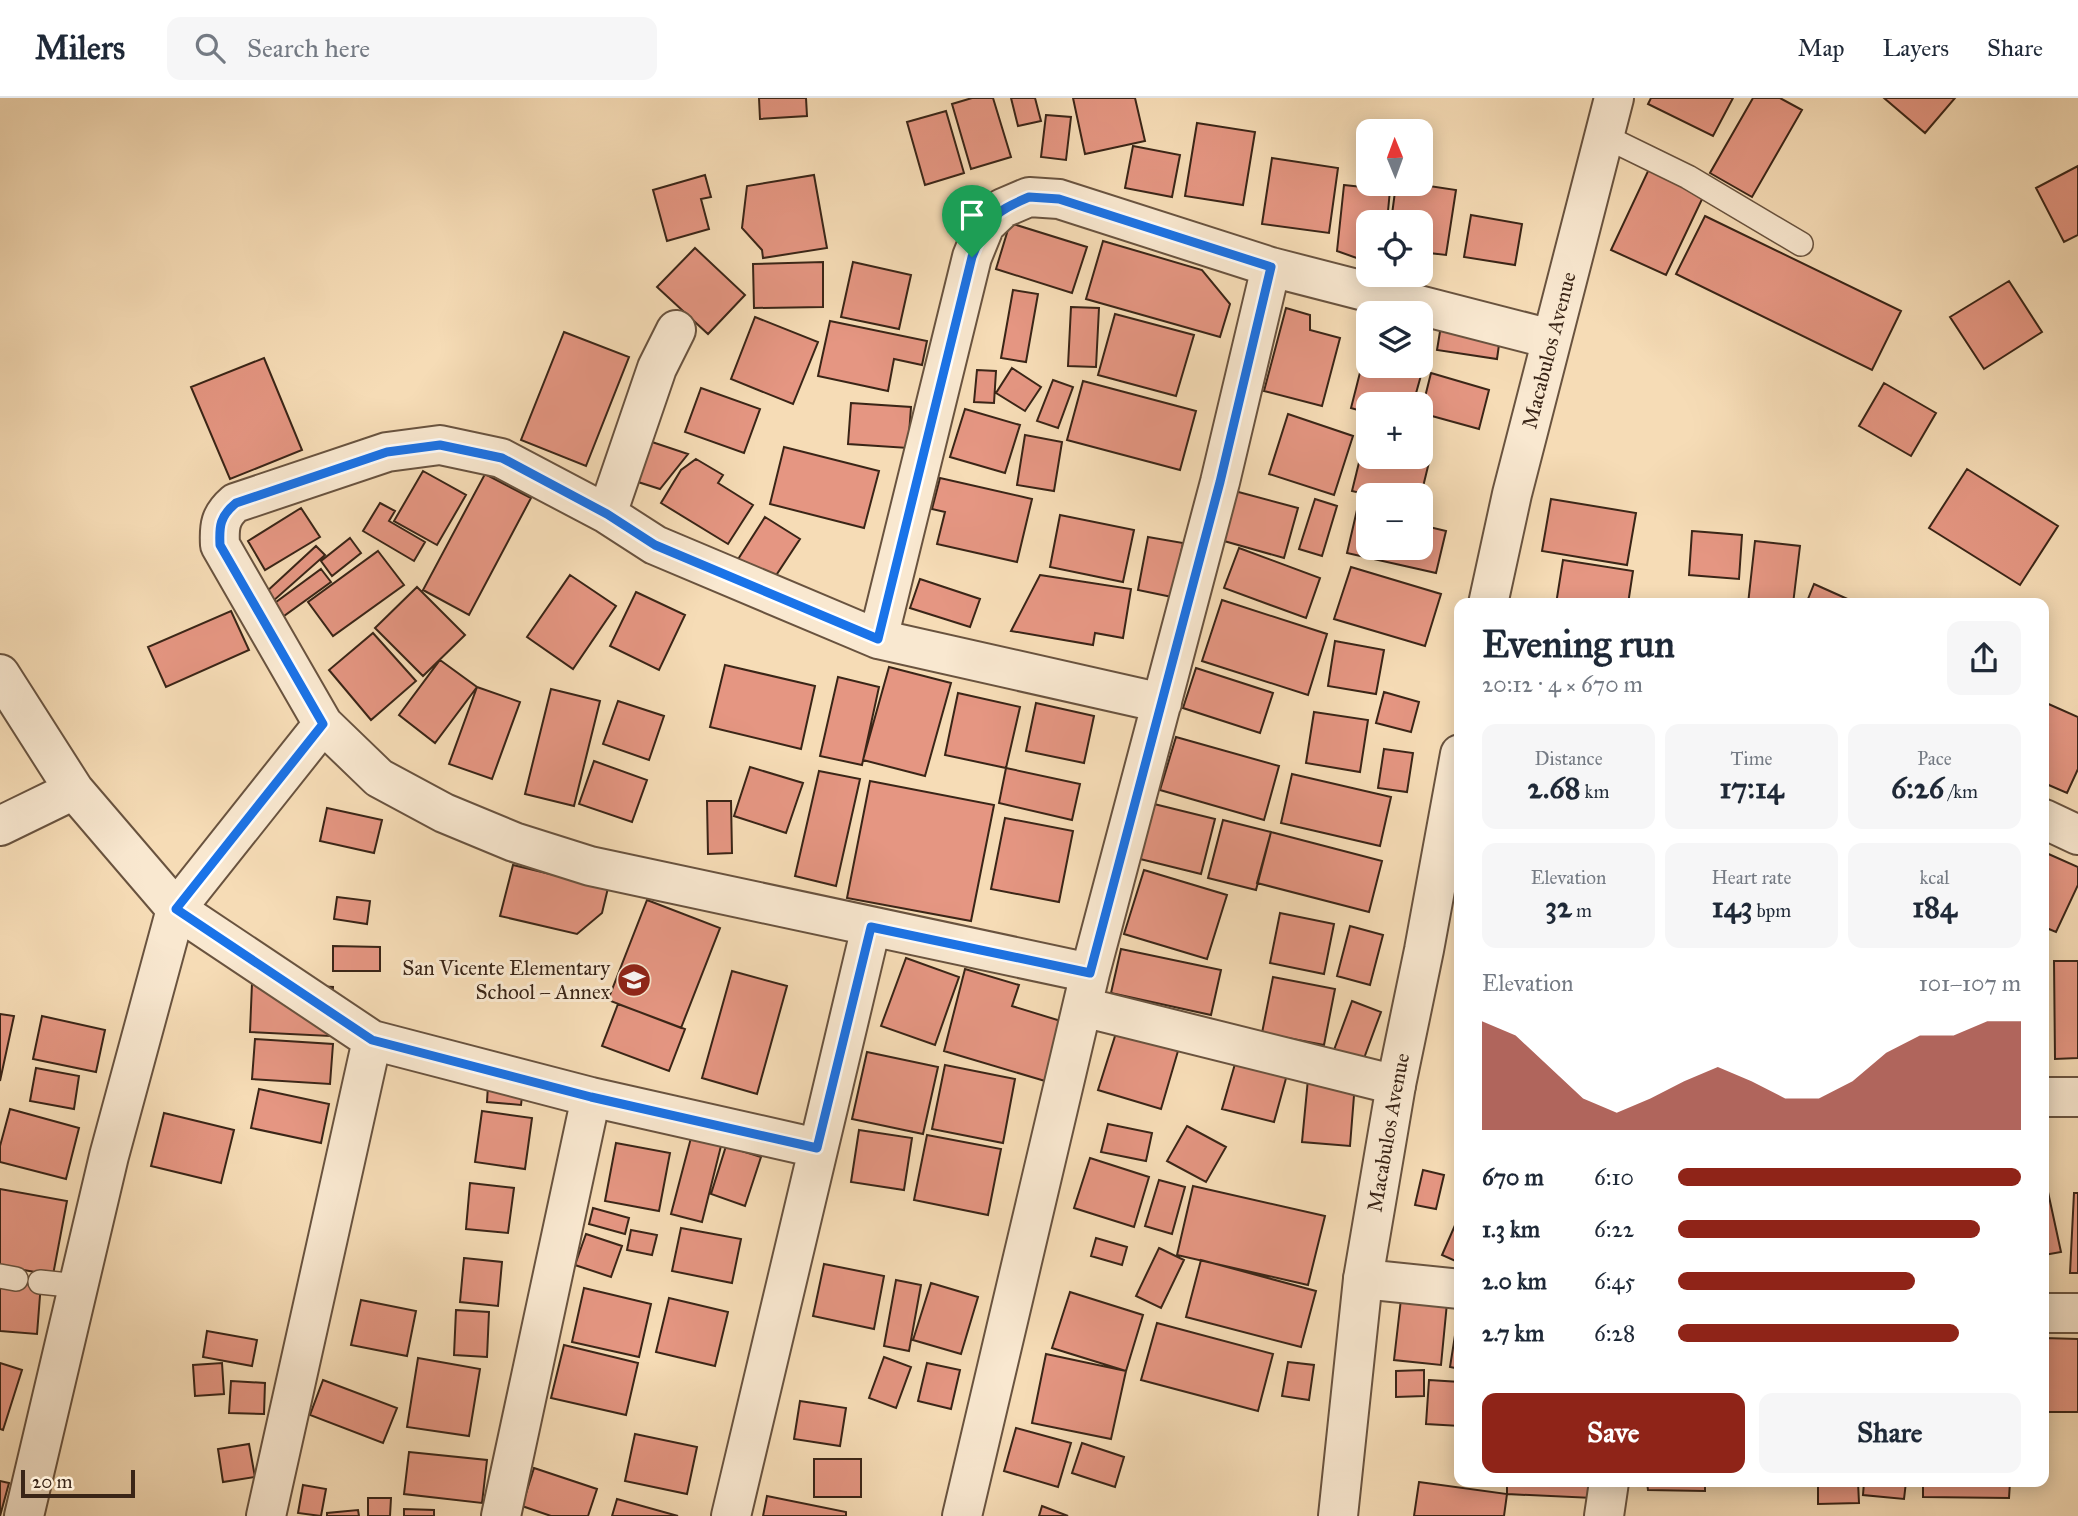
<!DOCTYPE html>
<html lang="en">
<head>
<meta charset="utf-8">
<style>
	:root { --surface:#fff; --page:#f6f6f7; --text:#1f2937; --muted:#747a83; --line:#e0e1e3; --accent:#8f2418 }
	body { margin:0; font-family:"IM FELL Great Primer",serif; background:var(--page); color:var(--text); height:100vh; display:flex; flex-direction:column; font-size:26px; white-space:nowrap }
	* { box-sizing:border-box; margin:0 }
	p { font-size:23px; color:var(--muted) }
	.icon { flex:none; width:38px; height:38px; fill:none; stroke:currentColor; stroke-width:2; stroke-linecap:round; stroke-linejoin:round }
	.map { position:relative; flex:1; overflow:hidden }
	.drawer { position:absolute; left:1454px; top:500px; width:595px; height:889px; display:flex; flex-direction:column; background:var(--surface); border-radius:14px; box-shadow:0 4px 18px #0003 }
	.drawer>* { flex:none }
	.needle { width:46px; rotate:359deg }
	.controls { position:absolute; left:1356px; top:21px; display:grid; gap:14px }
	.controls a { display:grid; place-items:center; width:77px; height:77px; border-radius:14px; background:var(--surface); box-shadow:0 4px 18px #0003; font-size:35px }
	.scale { position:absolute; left:21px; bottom:18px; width:114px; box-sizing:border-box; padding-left:7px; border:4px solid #3a2517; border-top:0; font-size:19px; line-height:24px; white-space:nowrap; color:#3a2517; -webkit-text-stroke:5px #f9e8d0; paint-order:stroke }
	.pin { position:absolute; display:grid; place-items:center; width:60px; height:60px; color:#fff; margin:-72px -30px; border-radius:50% 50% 50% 0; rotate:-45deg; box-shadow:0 0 7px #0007 }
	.pin .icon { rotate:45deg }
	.round { display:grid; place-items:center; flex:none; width:74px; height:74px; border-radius:14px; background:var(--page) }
	.overview { display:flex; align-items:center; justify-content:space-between; height:119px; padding:0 28px }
	h1 { font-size:38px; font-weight:700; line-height:52px }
	.stats { display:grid; grid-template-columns:repeat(3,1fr); gap:10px; height:119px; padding:7px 28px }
	.stats div { display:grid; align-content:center; border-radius:14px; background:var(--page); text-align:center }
	.stats b { font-size:30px; font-weight:700 }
	.stats small { font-size:19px; font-weight:400 }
	.stats p { font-size:19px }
	.chart { height:196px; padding:14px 28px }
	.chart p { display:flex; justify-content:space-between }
	.chart svg { width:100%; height:126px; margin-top:7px; fill:var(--accent); opacity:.7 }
	.primary-button { display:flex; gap:14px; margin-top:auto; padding:14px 28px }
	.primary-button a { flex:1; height:80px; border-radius:14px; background:var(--accent); color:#fff; font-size:28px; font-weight:700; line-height:80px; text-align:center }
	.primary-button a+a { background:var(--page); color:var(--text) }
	ul { padding:0 28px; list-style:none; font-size:23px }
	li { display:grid; grid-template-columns:112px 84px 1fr; align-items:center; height:52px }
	li i { height:18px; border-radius:9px; background:var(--accent) }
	header { display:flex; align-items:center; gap:42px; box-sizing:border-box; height:98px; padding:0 35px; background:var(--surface); border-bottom:2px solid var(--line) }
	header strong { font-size:33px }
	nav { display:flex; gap:38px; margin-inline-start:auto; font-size:24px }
	.search { width:490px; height:63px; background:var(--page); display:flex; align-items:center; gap:18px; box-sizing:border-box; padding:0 24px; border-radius:14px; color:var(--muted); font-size:26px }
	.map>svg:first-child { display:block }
</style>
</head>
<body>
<header>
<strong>Milers</strong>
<div class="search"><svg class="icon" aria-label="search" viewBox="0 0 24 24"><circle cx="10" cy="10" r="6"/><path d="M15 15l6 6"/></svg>Search here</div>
<nav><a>Map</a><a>Layers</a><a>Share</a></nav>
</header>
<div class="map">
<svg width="2078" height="1418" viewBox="0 0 2078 1418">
	<rect width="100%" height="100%" fill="#f6dcb6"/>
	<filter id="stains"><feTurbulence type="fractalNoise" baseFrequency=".00286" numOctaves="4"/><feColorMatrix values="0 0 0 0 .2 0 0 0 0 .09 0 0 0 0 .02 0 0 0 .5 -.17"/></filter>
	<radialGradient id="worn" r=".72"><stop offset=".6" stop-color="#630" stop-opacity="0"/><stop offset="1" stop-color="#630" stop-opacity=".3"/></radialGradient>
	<path fill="#e59682" stroke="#3a2517" stroke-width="2" d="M759,0H806L807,18L760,21Z
		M972,0H993L1011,59L971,71L952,6Z
		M1011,0H1035L1041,23L1018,28Z
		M1073,0H1135L1145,43L1085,56Z
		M1651,0H1733L1713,38L1648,6Z
		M1753,0H1780L1802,12L1752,99L1710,75Z
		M1884,0H1955L1925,35Z
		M946,13L964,75L925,87L907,24Z
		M1046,17L1071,19L1066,62L1041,59Z
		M1197,25L1255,34L1243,107L1185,98Z
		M1133,48L1180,57L1172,99L1125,90Z
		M1272,60L1338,70L1329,135L1262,126Z
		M2078,68V137L2064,144L2036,90Z
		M1649,71L1704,97L1666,177L1611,152Z
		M705,77L711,99L701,101L709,131L667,143L653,92Z
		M814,77L827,150L763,160L762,152L742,130L747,88Z
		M1396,86H1416L1456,92L1446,157L1421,154V124H1391Z
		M1344,87L1390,92L1387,124H1368V164L1337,153Z
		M1471,117L1522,126L1515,167L1464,159Z
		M1705,118L1901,213L1872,272L1676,176Z
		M1010,125L1087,149L1072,195L996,171Z
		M1103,143L1202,172L1230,206L1220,239L1086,201Z
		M695,150L745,197L708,236L657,189Z
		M823,164V209L754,210L753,166Z
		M853,164L911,177L899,231L841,219Z
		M2009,183L2042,234L1984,271L1950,219Z
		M1013,192L1038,196L1026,264L1001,260Z
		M1071,209L1099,210L1096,269L1068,268Z
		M1444,209L1503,218L1497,261L1437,252Z
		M1286,210L1310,217V232L1340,240L1322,308L1264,293Z
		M1115,216L1194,237L1176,298L1098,277Z
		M755,219L818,244L793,306L731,281Z
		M830,223L927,243L922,267L894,261L888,293L818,278Z
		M564,234L629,259L586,368L521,342Z
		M1367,247L1368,268H1421V261L1425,263L1413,306H1368V315L1351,310Z
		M264,260L302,352L230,381L191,289Z
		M1012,270L1041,289L1025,313L996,295Z
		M977,272L996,273L994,305L974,304Z
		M1431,275L1489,292L1479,331L1421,315Z
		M1053,282L1073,289L1058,330L1037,323Z
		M1083,283L1196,313L1180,372L1067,342Z
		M1884,285L1936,315L1911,358L1859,328Z
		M701,290L760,311L744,355L685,334Z
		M851,305L911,309L908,350L848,346Z
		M965,311L1020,327L1005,375L950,359Z
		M1288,316L1353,338L1334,397L1269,376Z
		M1025,337L1062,344L1054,393L1017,387Z
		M1365,340H1368V359H1421V354L1431,356L1421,397H1369L1352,393Z
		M652,344L688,356L660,391L638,384Z
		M784,349L879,373L864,430L770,406Z
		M696,361L723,377L718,385L753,407L728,446L661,405L681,372Z
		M1967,371L2058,428L2020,487L1929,430Z
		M423,373L466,397L437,447L394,423Z
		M485,376L531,400L469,517L423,492Z
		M940,380L1032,401L1017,464L937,446L945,414L932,411Z
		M1231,392L1298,410L1284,460L1217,441Z
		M1315,401L1337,408L1322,458L1299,451Z
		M1551,401L1636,415L1627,467L1542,453Z
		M380,405L395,413L389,423L425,444L414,463L363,433Z
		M301,410L320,439L265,472L248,443Z
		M1357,412L1368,415V450H1421V427L1446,433L1436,475L1347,455Z
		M1060,417L1134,432L1123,484L1050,469Z
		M765,419L800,441L769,488L735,466Z
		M1692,433L1742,437L1739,481L1689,477Z
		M1148,439L1183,445L1172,499L1138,492Z
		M350,440L361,455L332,478L321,463Z
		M1755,443L1800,448L1793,506H1748Z
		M316,448L325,457L272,504L264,496Z
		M1239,450L1320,480L1306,520L1224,490Z
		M378,453L404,487L333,538L308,504Z
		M1563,462L1633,473L1628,506H1556Z
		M1351,469L1441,496L1425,548L1334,521Z
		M321,471L331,484L277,523L268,510Z
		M570,477L616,508L573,571L527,539Z
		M1040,477L1131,491L1123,540L1095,535L1093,547L1011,533Z
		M920,481L980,501L970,529L910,510Z
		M1814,486L1852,503L1850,506H1806Z
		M417,489L465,537L423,578L375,530Z
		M636,494L685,517L659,572L610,548Z
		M1222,502L1327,536L1308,597L1202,563Z
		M231,513L249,552L166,589L148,549Z
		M373,535L416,583L371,622L329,572Z
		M1335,543L1384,552L1376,596L1328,588Z
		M440,562L477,589L435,645L399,617Z
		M725,567L815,588L801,651L710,629Z
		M889,569L951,585L925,678L863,662Z
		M1196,570L1273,595L1260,635L1183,610Z
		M838,579L879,589L862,667L820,658Z
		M477,589L520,604L492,681L449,666Z
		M551,591L600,603L574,708L525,696Z
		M1384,594L1419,604L1411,634L1376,625Z
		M958,595L1020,609L1006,670L945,657Z
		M618,603L664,618L649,662L603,646Z
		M2044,604L2078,619V671L2067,695L2044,685Z
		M1036,605L1094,618L1084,665L1026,653Z
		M1314,614L1368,622L1360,674L1306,665Z
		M1176,639L1279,668L1264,722L1160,692Z
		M1384,651L1413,655L1407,694L1378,690Z
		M594,663L647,682L632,724L579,706Z
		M750,669L803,685L786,735L734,718Z
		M1006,670L1080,686L1072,722L999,705Z
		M819,673L860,681L836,788L795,778Z
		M1292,676L1391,699L1380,748L1281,725Z
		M870,683L994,707L971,823L847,800Z
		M707,703H731L732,755L708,756Z
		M1146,704L1215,721L1201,776L1132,759Z
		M327,710L382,722L374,755L320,743Z
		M1005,720L1073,733L1059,804L991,791Z
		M1223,722L1271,734L1256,792L1208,780Z
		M1271,734L1382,763L1369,814L1257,785Z
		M2044,754L2078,769V787L2056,834L2044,829Z
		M513,767L608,790L602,815L577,836L500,818Z
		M1144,772L1227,797L1207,861L1124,836Z
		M337,799L370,803L367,826L334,821Z
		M647,802L720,830L681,930L608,902Z
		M1280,815L1334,826L1324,876L1270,865Z
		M1350,828L1383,837L1370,887L1337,878Z
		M333,848L380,849V873H333Z
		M1121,851L1221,872L1211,917L1111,895Z
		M906,860L959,879L935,947L881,928Z
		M2054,863H2078V960L2055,961Z
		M965,871L1019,887L1012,908L1064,924L1045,983L944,953Z
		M732,873L787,888L757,996L702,980Z
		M1273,879L1335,891L1324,947L1262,935Z
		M252,885L333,889L330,938L250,934Z
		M1352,903L1381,914L1363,963L1334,952Z
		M618,906L685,931L669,973L602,948Z
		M0,916L14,918L0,983Z
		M42,918L105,932L96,974L33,961Z
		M1116,935L1178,953L1161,1011L1098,992Z
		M255,941L333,946L330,986L252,981Z
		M867,954L938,969L923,1036L852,1021Z
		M1237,959L1288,973L1274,1024L1222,1011Z
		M945,967L1015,981L1003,1045L932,1031Z
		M36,970L79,978L74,1011L30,1003Z
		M1308,981L1355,985L1350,1048L1302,1044Z
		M488,987L523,990L521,1007L487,1004Z
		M259,991L329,1006L321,1045L251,1030Z
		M10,1011L79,1030L66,1081L0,1064V1048Z
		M482,1013L532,1020L525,1071L475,1064Z
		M164,1015L234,1032L221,1085L151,1068Z
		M1108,1026L1152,1035L1146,1063L1101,1054Z
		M1187,1028L1226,1049L1206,1084L1167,1063Z
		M859,1032L912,1040L904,1092L851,1084Z
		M692,1036L722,1044L702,1124L671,1116Z
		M927,1037L1001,1051L988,1117L914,1102Z
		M616,1045L670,1055L659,1113L605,1103Z
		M726,1048L761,1059L745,1108L711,1096Z
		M1090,1060L1149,1079L1134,1129L1074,1110Z
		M1423,1072L1444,1077L1436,1111L1415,1107Z
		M1159,1082L1185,1089L1172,1136L1145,1128Z
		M470,1085L514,1090L508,1135L466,1131Z
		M1193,1088L1325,1118L1308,1187L1177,1157Z
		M0,1091L67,1103L53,1177L0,1168Z
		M2048,1094L2061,1154L2044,1157V1095Z
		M2074,1095H2078V1175H2070Z
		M593,1110L629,1120L625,1136L589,1126Z
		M1459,1118H1460V1165L1442,1157Z
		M681,1130L741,1141L732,1185L672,1173Z
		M631,1132L657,1137L652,1157L627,1152Z
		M586,1136L622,1148L611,1179L575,1167Z
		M1096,1140L1127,1149L1122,1167L1091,1158Z
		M1159,1150L1184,1162L1161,1210L1136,1198Z
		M464,1160L502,1164L498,1208L460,1204Z
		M1201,1162L1316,1193L1301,1249L1186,1219Z
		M824,1166L884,1178L874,1231L813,1218Z
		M0,1182L41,1185L37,1236L0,1233Z
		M896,1182L921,1187L909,1253L884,1248Z
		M931,1185L978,1199L961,1256L913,1242Z
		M584,1190L651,1206L639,1259L572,1244Z
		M1070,1194L1143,1217L1126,1273L1052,1250Z
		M669,1200L728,1214L715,1268L656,1254Z
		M1401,1201L1447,1205L1441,1267L1394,1262Z
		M361,1202L416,1213L407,1258L351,1247Z
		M456,1212L489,1214L487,1259L454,1257Z
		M1157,1225L1273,1256L1258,1313L1141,1282Z
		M1456,1231L1460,1232V1271L1450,1269Z
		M207,1233L257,1242L252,1268L203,1259Z
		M2044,1240L2078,1241V1314H2044Z
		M564,1247L638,1265L626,1317L551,1300Z
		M1046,1256L1126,1273L1111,1341L1032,1325Z
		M884,1259L911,1269L896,1310L869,1300Z
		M418,1260L480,1271L469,1338L407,1329Z
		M1288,1264L1314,1267L1309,1302L1282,1298Z
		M0,1265L22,1272L3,1332L0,1331Z
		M222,1265L224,1296L195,1298L193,1267Z
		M927,1265L960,1272L951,1311L918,1303Z
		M1424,1272V1298L1396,1299V1273Z
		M323,1282L397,1310L383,1345L310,1317Z
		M1429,1282L1460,1284V1328L1426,1326Z
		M231,1283L265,1285L264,1316L229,1315Z
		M800,1303L846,1310L840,1348L794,1341Z
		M1016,1330L1071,1345L1058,1389L1004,1373Z
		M635,1336L697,1349L687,1396L625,1383Z
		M1082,1345L1124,1359L1115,1389L1072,1375Z
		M249,1346L255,1379L223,1384L218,1351Z
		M409,1354L487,1362L482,1405L404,1396Z
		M814,1361H861V1399H814Z
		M534,1370L597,1391L588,1418H551L522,1408Z
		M0,1383L9,1385L0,1418Z
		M1419,1384L1507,1396L1504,1418H1414Z
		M1507,1384H1594L1593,1400L1507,1396Z
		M1647,1384H1705V1393L1648,1392Z
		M1818,1384H1858L1859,1405L1818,1406Z
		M1864,1384H1906L1904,1401L1863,1397Z
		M1923,1384H2010L2009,1400L1923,1399Z
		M303,1387L326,1391L321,1418L298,1415Z
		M767,1398L846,1414V1418H763Z
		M368,1400H391L390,1418H368Z
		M617,1401L678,1418H612Z
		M1042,1408L1068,1418H1039Z
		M404,1411L434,1412V1418H404Z
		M358,1412L359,1418H327V1415Z"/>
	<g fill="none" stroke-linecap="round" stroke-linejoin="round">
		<g stroke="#69533f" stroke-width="26">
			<path id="service" d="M1604,38L1688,79L1801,146
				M0,1178L16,1181
				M40,1184L78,1188"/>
		</g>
		<g stroke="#69533f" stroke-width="42">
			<path id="minor" d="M607,416L657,270L676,232
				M878,541L972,159L985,127L1003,110L1029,99L1059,101L1271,169L1551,241
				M0,576L74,692L176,811L372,942L591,999L817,1050
				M2044,721L2078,737
				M0,728L74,692
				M1090,875L590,768L514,744L444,715L379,680L323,626L220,447C219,428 220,418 235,405L387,354L440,347L501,360L607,416L655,447L878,541L1162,605
				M1083,909L1396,987
				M2044,999H2078
				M1363,1181L1460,1191
				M2044,1215H2078
				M24,1418L109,1058L176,811L323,626
				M266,1418L372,942
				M501,1418L591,999
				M731,1418L871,829
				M962,1418L1090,875L1220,384L1271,169
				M1604,1418L1609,1384"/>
		</g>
		<g stroke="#69533f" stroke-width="42">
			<g id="tertiary">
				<path id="s1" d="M1488,506L1512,396L1614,0"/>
				<path id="s2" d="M1338,1418L1363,1181L1396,987L1424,852L1460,656"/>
			</g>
		</g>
		<use href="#service" stroke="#f9e8d0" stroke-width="23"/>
		<use href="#minor" stroke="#f9e8d0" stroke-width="38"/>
		<use href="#tertiary" stroke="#f9e8d0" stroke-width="38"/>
	</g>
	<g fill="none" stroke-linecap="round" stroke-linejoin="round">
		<g stroke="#fff" stroke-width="14">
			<path id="route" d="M1029,99L1059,101L1271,169L1220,384L1090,875L871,829L817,1050L591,999L372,942L176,811L323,626L220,447C219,428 220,418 236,405L387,354L440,347L502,360L607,416L655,447L878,541L972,159C987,122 991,115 1029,99Z"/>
		</g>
		<use href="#route" stroke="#1a73e8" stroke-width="9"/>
	</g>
	<defs>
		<g id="school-disc" transform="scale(1.75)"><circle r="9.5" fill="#8f2418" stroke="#f9e8d0"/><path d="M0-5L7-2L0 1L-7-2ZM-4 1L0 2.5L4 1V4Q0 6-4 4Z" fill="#fff"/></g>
	</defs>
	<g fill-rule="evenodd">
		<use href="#school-disc" x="634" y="882"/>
	</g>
	<g text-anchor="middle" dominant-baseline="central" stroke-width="6" stroke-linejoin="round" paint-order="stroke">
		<g font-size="21" fill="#3a2517" stroke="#f9e8d0">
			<text stroke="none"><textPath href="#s1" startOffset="261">Macabulos Avenue</textPath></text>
			<text stroke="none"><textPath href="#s2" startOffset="387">Macabulos Avenue</textPath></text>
		</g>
		<g font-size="21" fill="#3a2517" stroke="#f9e8d0" text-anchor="end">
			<text x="610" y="870">San Vicente Elementary<tspan x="610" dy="24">School – Annex</tspan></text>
		</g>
	</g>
	<rect width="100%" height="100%" filter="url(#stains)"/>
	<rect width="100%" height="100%" fill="url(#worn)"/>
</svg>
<div class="controls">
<a><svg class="needle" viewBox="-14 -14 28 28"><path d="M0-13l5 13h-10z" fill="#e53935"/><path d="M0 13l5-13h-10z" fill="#747a83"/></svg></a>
<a><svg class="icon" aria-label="locate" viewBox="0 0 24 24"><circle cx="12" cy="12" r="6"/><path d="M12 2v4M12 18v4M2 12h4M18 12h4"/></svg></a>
<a><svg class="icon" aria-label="layers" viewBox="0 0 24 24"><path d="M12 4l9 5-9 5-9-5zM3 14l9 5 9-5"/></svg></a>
<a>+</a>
<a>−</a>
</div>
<div class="scale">20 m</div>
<div class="pin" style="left:972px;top:159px;background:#1e9e55"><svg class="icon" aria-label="arrive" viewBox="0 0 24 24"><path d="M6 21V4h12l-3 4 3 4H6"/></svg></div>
<section class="drawer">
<div class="overview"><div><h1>Evening run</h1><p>20:12 · 4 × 670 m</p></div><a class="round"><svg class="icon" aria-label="share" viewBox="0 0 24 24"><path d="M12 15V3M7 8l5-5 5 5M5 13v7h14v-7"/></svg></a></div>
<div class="stats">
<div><p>Distance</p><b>2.68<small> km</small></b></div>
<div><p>Time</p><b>17:14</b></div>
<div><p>Pace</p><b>6:26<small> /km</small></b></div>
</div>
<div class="stats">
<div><p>Elevation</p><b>32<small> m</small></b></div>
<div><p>Heart rate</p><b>143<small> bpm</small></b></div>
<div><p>kcal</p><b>184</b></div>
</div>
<div class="chart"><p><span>Elevation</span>101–107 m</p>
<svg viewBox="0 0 160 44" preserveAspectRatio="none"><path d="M0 44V6L10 11L20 22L30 33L40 38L50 33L60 27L70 22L80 27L90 33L100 33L110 27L120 17L130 11L140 11L150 6L160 6V44z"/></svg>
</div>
<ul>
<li><b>670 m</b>6:10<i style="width:100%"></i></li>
<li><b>1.3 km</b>6:22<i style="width:88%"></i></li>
<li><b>2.0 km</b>6:45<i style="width:69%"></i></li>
<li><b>2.7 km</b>6:28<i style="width:82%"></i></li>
</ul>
<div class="primary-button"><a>Save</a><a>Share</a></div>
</section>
</div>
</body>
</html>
